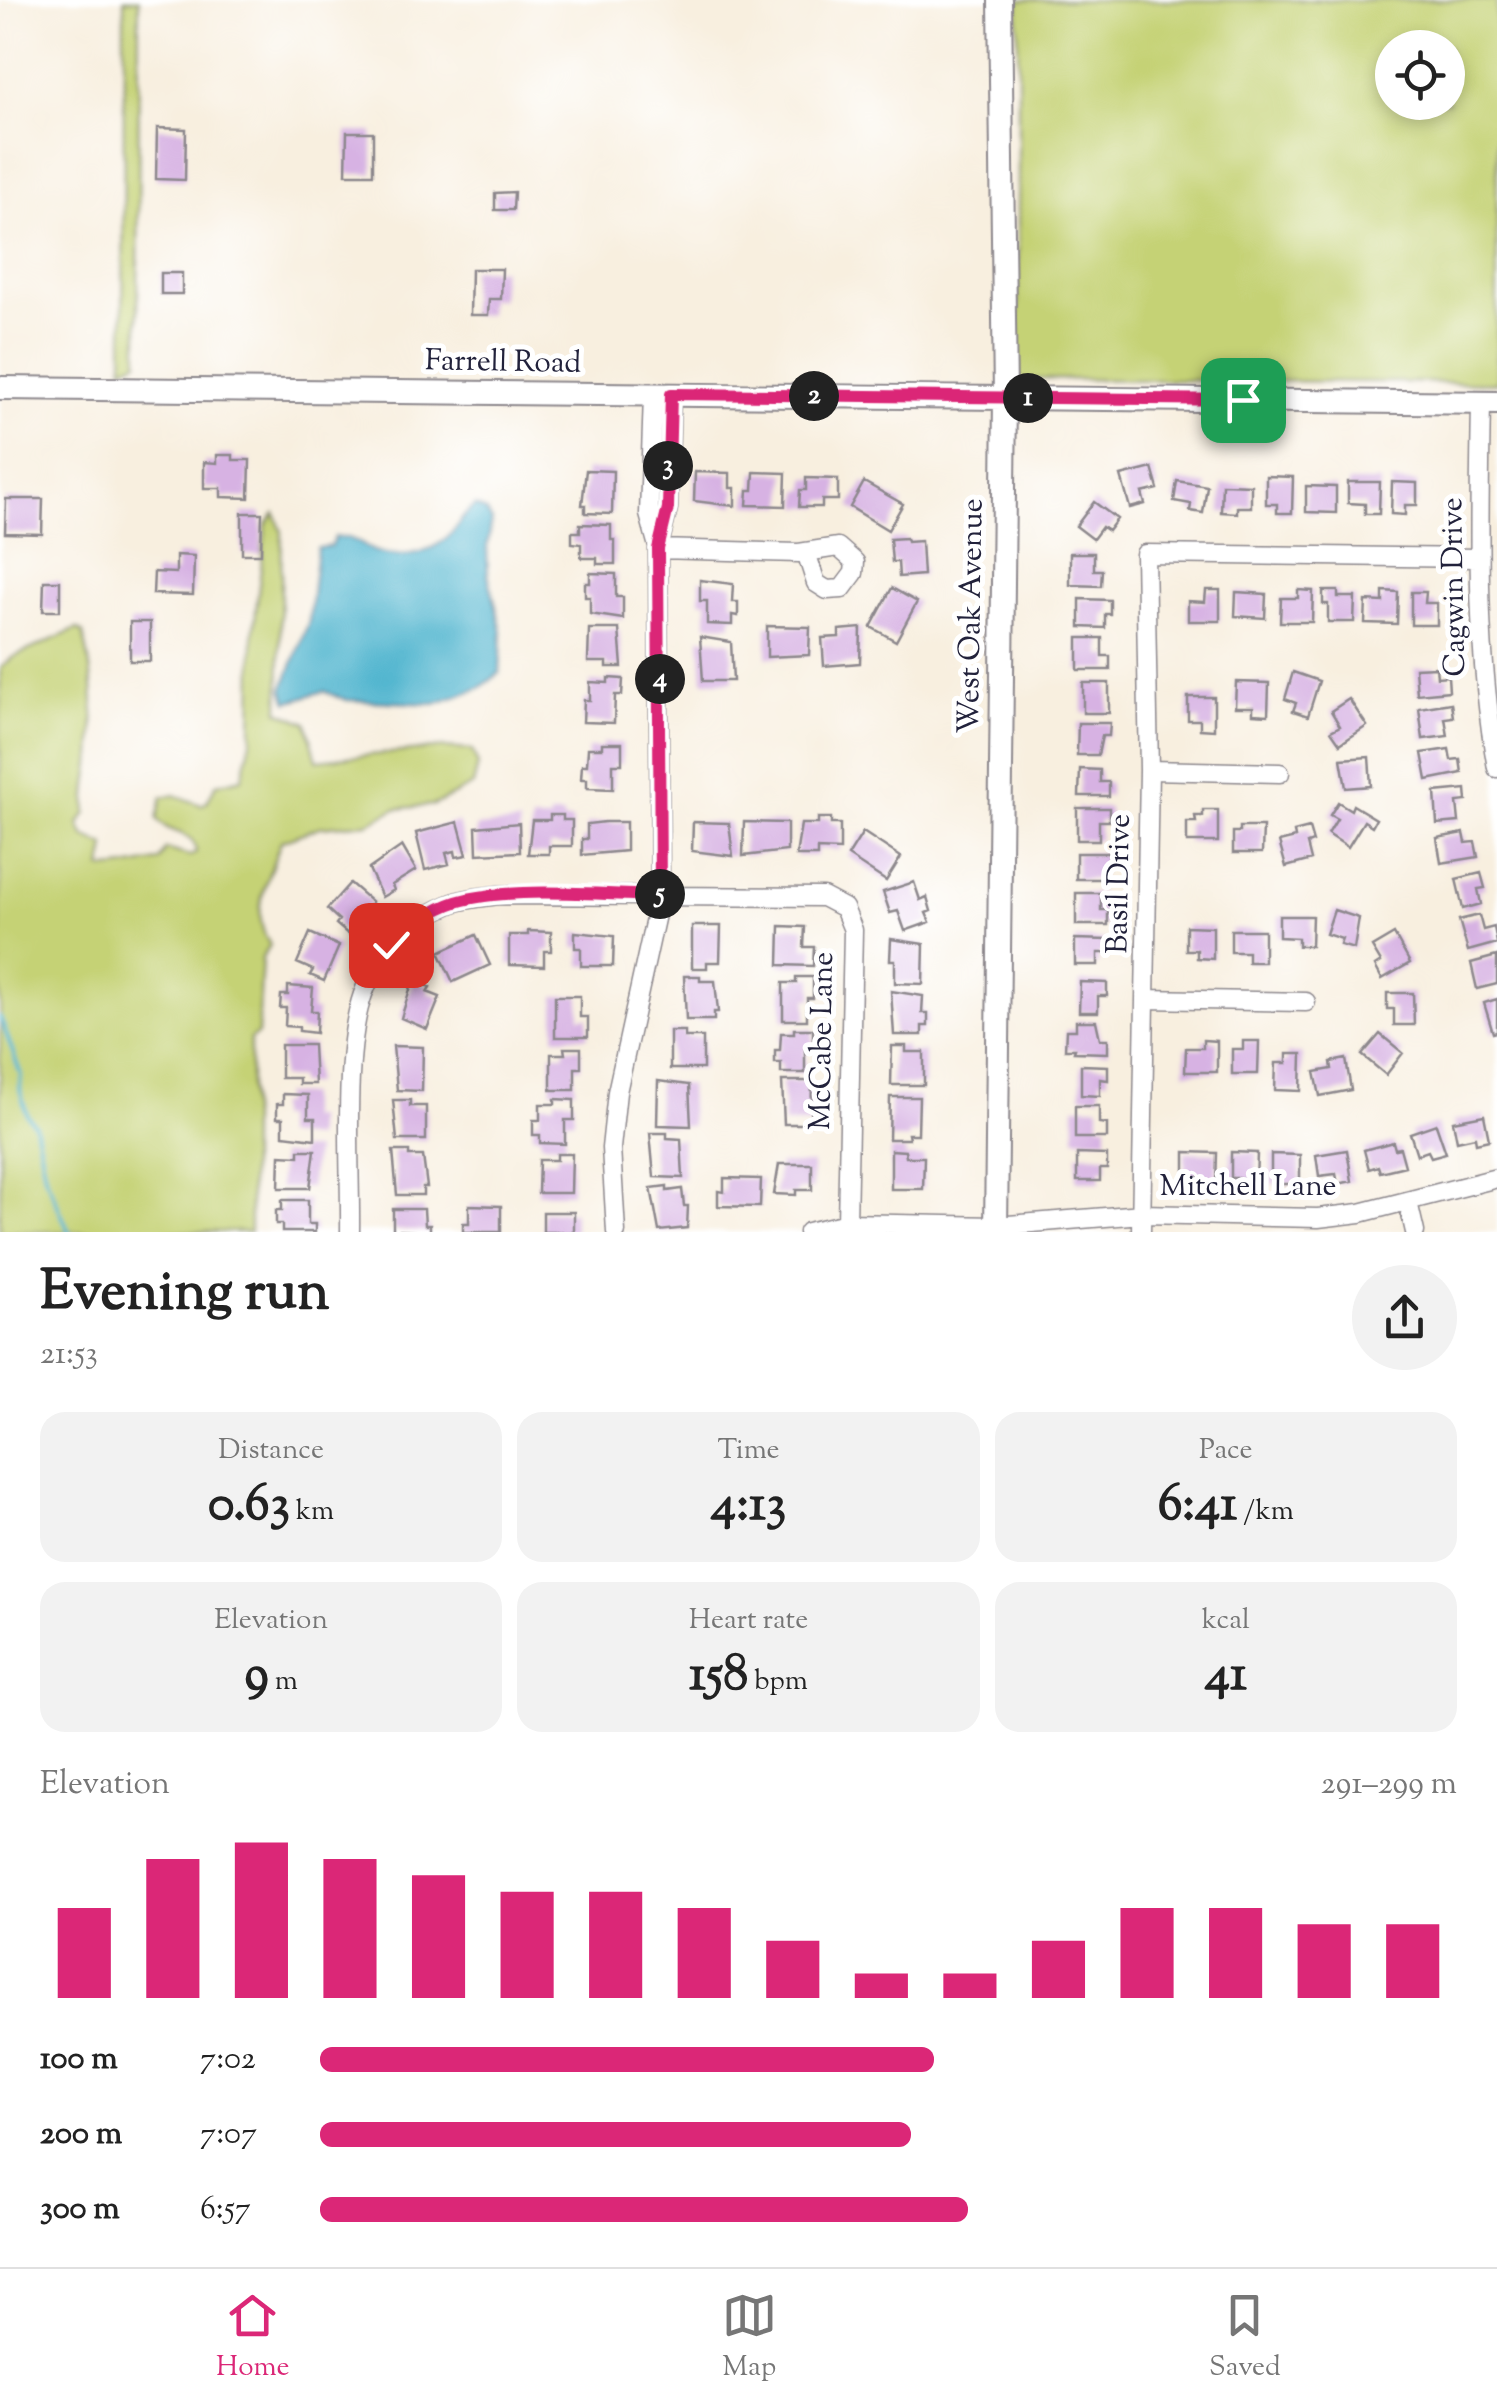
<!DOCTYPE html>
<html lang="en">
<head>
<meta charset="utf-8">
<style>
	:root { --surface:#fff; --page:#f2f2f2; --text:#222; --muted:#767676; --line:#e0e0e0; --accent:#db2777 }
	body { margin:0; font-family:"Sorts Mill Goudy",serif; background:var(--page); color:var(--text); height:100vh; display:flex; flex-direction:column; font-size:38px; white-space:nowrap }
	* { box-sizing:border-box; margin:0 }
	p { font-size:32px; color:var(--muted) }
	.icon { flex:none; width:55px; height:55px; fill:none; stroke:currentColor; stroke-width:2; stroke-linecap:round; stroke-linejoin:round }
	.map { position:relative; height:1232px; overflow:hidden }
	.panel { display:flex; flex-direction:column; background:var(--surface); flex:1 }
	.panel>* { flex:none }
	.tools { position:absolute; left:1375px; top:30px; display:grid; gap:20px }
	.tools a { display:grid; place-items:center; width:90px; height:90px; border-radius:50%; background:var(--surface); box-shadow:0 5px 15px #0003; font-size:50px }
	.pin { position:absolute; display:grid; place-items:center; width:85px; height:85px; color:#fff; margin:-42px; border-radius:20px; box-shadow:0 5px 15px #0006 }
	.km { position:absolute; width:50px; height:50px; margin:-25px; border-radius:50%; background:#222; color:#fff; font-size:28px; line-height:50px; text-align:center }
	.round { display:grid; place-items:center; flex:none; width:105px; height:105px; border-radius:52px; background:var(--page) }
	.summary { display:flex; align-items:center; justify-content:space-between; height:170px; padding:0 40px }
	h1 { font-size:55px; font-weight:700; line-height:75px }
	.figures { display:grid; grid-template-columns:repeat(3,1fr); gap:15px; height:170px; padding:10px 40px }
	.figures div { display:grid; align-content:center; border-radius:25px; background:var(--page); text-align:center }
	.figures b { font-size:50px; font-weight:700 }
	.figures small { font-size:28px; font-weight:400 }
	.figures p { font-size:28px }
	.chart { height:280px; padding:20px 40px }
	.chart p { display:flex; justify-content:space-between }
	.chart svg { width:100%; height:180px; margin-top:10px; stroke:var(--accent); stroke-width:6 }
	ul { padding:0 40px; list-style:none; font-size:32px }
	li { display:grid; grid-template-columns:160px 120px 1fr; align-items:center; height:75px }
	li i { height:25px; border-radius:12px; background:var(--accent) }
	.tab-bar { display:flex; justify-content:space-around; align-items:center; height:140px; border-top:2px solid var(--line); background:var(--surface); font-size:28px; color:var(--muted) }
	.tab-bar a { display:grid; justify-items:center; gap:5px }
	.tab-bar .current { color:var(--accent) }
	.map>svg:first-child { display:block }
</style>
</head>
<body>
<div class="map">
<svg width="1497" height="1232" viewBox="0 0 1497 1232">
	<rect width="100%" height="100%" fill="#fff"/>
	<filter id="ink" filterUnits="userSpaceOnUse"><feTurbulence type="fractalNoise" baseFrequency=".01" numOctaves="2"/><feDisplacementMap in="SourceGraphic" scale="20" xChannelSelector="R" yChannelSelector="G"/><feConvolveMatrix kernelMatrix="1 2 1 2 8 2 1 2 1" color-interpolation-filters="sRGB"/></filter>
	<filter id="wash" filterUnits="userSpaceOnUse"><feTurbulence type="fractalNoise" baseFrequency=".0048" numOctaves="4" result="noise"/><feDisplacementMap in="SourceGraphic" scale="40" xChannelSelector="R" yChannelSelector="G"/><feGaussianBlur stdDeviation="2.25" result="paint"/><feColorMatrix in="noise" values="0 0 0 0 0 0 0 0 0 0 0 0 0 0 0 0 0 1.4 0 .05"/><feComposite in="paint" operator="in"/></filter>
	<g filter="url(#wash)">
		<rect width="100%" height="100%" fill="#f8efdf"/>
		<path fill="#c5d274" stroke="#747a58" stroke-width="2.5" fill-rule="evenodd" d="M124,0H139L138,361L123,368Z
			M1018,0H1497V383L1018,379ZM1392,48H1448V102H1392Z
			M275,513L282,532L279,711L307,723L317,760L443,748L472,750L478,765L473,785L434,805L395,809L368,823L320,827L281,841C269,877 248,911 270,945L262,958L258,1034L250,1039V1232H0V668L13,657L77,629L83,633C94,673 95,717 92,758C90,777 85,794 87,813L79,824L84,836L106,846L102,869C124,869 138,864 159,861L166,849L190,856L196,853C196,829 168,836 157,819L162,797L175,795L201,805L207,802L216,784L242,778L252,737L253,636L266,525Z"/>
		<path fill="#51b5cf" stroke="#3a6c85" stroke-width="2.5" d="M475,506L486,511L492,521L487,547L488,574L502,631L500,673L480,688L435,704L346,700L324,691L288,702L283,689L309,621L317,548L331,546L335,537C361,537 359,547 380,553C405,559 438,552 454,530C462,520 464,513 475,506Z"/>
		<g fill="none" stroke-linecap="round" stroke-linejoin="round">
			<path stroke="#51b5cf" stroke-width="4" d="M0,1017L21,1075L20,1089L27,1115L35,1125L45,1175L69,1232"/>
		</g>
		<g id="blocks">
			<path fill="#d7b2e3" d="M157,128L186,129L185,180L156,179Z
				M347,132H373V174H346Z
				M514,192L513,210H495V193Z
				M471,269H502L501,299H489L488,315H470Z
				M161,273H182V294H161Z
				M217,455H233V460H250L249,498L221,497V488H204V462L217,463Z
				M1152,468L1158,489L1142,493L1145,504L1130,508L1121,476Z
				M586,470L613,471L612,514L585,513V505H582Z
				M695,472L730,473V488H735V506L694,501Z
				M754,472L786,473L785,506L747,505L748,490H753Z
				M1266,476L1293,477L1292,513H1277V504H1266Z
				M806,478L838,479V500H822V507H799L800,490H806Z
				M1177,481L1207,486L1203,513L1190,511L1191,504L1174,501Z
				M864,482L903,504L888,530L850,507Z
				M1348,482H1380L1379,514H1365V504L1348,503Z
				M1392,482L1417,483V505H1405V515L1391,514Z
				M1222,484L1251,485V507H1237V513L1221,512Z
				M1306,486L1336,487V513L1306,512Z
				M6,499H43L42,534L5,533Z
				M1094,502L1117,519L1108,531L1102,527L1093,539L1076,526Z
				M242,513H262L261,554H242Z
				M580,524L611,525V540H615V564H597V558H581V544L572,543V532H580Z
				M906,538L907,542L921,541L923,575L899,577L898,562H892L890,539Z
				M1070,553H1094V570H1102L1101,586L1070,585Z
				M176,555L194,556L193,595L153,594L154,572L176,573Z
				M590,573L616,574V597H623V619L590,614V597H585V583H590Z
				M700,580L733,584L732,602H738V616L732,615V625L707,624V601H700Z
				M44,581H60V611H43Z
				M892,588L917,602L896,641L871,627Z
				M1206,590H1220V621H1188V601L1205,602Z
				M1298,590L1313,591L1312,622H1280L1281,598H1298Z
				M1323,591H1338V597H1355L1354,622H1328V604H1323Z
				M1383,591L1398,592L1397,624L1365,623L1366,601L1383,602Z
				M1236,592L1266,594L1265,618L1235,616Z
				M1411,592H1426L1425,603H1437V625H1411Z
				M1080,599L1110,600V614H1105V628L1080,627Z
				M130,622H150V661H130Z
				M767,626L810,627L809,655L767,657Z
				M861,628L860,663L824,666L822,638L839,637V630Z
				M589,629H619L622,667H607V662H588Z
				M700,637L731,642L733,681H703Z
				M1078,638H1102V656H1110V670H1078Z
				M1436,667L1437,677L1448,676L1449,691L1417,694L1415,668Z
				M1293,672L1319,681L1308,716L1293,711L1296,703L1285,699Z
				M608,678L623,679L622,695H615L614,723L583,722L584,700H590V682L608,683Z
				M1236,682L1269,683L1268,715L1253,714V707H1235Z
				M1083,683H1109V713H1083Z
				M1188,697H1214V730L1200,729V720H1188Z
				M1349,699L1367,726L1340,744L1331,731L1340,726L1331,711Z
				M1451,703L1453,717L1445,718L1448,736L1423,739L1419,708Z
				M1078,723H1110L1109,736H1102L1098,755H1077Z
				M602,743H622V764H613V789L587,788V779H581L582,765H587L588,748H602Z
				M1449,749L1451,760L1460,759L1462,773L1427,780L1422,753Z
				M1369,757L1371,786L1346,788L1341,759Z
				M1080,769L1100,770V782H1109V796H1079Z
				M1466,789L1467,801L1457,802L1459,822L1437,824L1435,792Z
				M1338,802L1351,810L1353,805L1376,819L1372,826L1364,821L1348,847L1328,834L1337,819L1330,815Z
				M1077,808H1109V821H1099V840H1077Z
				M1203,810H1218V842H1187V822H1196L1195,816H1203Z
				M550,815H563V820H572V846H549V854H528L532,820H550Z
				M818,818H831V824H840V850L817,849V856H796L801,824H818Z
				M458,822L467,855L456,857L455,851L446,853L449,864L425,870L416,833Z
				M605,822H626V851L582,855V839H587V824Z
				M693,822L729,823L733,856L692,851Z
				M744,822L787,823V851L743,856Z
				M519,823L520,852L477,854L476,827Z
				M1240,827H1263L1262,853H1233V832H1240Z
				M1309,828L1313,842L1307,844L1311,860L1286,867L1279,842L1295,838L1294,832Z
				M863,832L901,857L886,881L848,856Z
				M1464,833L1466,843L1475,842L1478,857L1441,863L1437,838Z
				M402,846L416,870L392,885L394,890L382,897L369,869Z
				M1076,853H1109V867H1102V879H1076Z
				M1481,873L1485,888L1478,889L1481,904L1463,909L1456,879Z
				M914,882L920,900L927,897L931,911L926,913L930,922L905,931L898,911L890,913L883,892Z
				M350,883L372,902L359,916L363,919L349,935L336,924L339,920L327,909Z
				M1076,893H1101V910H1108V925H1076Z
				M1334,910L1359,918L1354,949L1340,945L1342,939L1326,934Z
				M1479,915L1483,930L1494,927L1497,943L1468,951L1459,920Z
				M1279,916H1312L1311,946H1298V938L1279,937Z
				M692,926H721L720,962H707V968H692Z
				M780,926L805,927L804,947H814L813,966L779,965Z
				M1186,926L1213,927V959L1197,958V950H1186Z
				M1231,930H1264V962H1248V952H1231Z
				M528,931L551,932V951H544V966L509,965V935H528Z
				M575,932L614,936L613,966H581V948H575Z
				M310,933L339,946L324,981L310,975L313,970L297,963Z
				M1394,934L1410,963L1382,979L1375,966L1381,962L1372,947Z
				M476,935L490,965L453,982L439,952Z
				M891,939L924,944L923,984L895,983V960H890Z
				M1075,939L1108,940V953H1098V965H1075Z
				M1497,956V984L1477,989L1471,963Z
				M684,976H700V981H715L718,1012H714V1020H686Z
				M796,977H813V998H807V1020H783V983H796Z
				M413,980L430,987L427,992L440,997L427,1029L401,1018Z
				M1080,982L1107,983V996H1098V1012H1079Z
				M288,986L313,988L311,1011H317L316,1033L299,1031V1027L285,1026L286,1008H280L281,995H288Z
				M891,991L923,996L922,1013H928V1026H922V1035H894Z
				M1387,993H1413L1414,1025H1394V1009H1387Z
				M555,996H580V1017H588V1037H555Z
				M1497,999V1032L1493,1033L1484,1003Z
				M1076,1021H1096L1100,1039H1108V1053L1074,1052L1075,1049H1065L1066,1030H1076Z
				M794,1029H813V1050L805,1049V1073H781V1063H775V1050H780L781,1033H794Z
				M670,1031H685V1037H703V1069H670Z
				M1380,1034L1403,1053L1386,1075L1362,1055Z
				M1203,1040L1217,1041V1072H1185L1186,1048H1203Z
				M1243,1041H1259L1258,1074H1232V1049H1243Z
				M281,1045H313L315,1084H299V1078H281Z
				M393,1046L423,1047L422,1091L397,1090Z
				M892,1046H906V1052H924V1085H891Z
				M564,1048H581V1068H575V1090H551V1054H565Z
				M1287,1054H1302L1301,1091L1275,1090L1276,1063H1287Z
				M1346,1059L1351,1090L1320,1096L1315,1072L1332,1069L1331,1062Z
				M1081,1065L1108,1066V1080L1100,1079V1096L1081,1095Z
				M658,1081L689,1085L691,1126L657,1125Z
				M782,1081H812L811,1124H784Z
				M283,1094L308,1095V1118H315V1139L283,1135V1118H277V1104H283Z
				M890,1097H919L918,1134H908L909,1139H889Z
				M555,1099L574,1100V1120H565V1144L540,1143V1135H533V1120H540V1104H555Z
				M393,1100H410V1106H426V1140H397Z
				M1075,1106H1099V1123L1107,1124V1138H1075Z
				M1484,1115L1489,1140L1476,1143L1475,1137L1457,1141L1453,1121Z
				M1436,1124L1446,1153L1431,1157L1428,1151L1417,1155L1410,1133Z
				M650,1133H667V1138L681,1139L683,1178L654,1177Z
				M1393,1142L1395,1149L1400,1148L1405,1166L1380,1172L1378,1166L1369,1169L1364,1150Z
				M299,1150H315L310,1188H279L280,1155L299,1156Z
				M891,1150L905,1151L906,1157H924L923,1189H891Z
				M1347,1150L1352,1181L1338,1184L1336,1174L1319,1176L1316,1155Z
				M393,1151H409V1156H423L427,1187H423V1195H397Z
				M1185,1152L1217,1153L1216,1185H1202V1177H1185Z
				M1231,1152L1257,1153L1256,1185H1242V1178H1231Z
				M557,1154H572L571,1193H538L539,1160H557Z
				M1077,1154L1107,1155V1169H1100V1181H1077Z
				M1271,1154L1300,1155V1184H1271Z
				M779,1164H812V1190H796V1195L774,1194Z
				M724,1178L761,1179L760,1207L718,1206V1191L724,1192Z
				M667,1186V1191L682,1189L684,1206H688L687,1228L659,1231L651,1188Z
				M282,1200H308V1224H315V1232H282V1224H276V1210H282Z
				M469,1205L501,1206V1232H463V1223H469Z
				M393,1209H424L425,1225H430V1232L393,1230Z
				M543,1212H574V1232H543Z"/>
		</g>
	</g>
	<g filter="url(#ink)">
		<use href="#blocks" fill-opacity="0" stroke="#8d888d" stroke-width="2.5"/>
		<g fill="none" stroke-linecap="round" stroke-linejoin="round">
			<g stroke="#8d888d" stroke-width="21">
				<path id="minor" d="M653,395L649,514L657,543
					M1481,403C1479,526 1475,647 1497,768
					M658,549L799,553L838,547L855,562L854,573L842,589L827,590L816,583L806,552
					M1149,770L1280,773
					M1145,999L1306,1002
					M1408,1202L1415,1232
					M350,1232C351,1166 342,1053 363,994C378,953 413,918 453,903C467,898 484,897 499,895L823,897L844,908L853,930L847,1223
					M616,1232L611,1148L617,1092L660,896L658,549L668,508L671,394
					M808,1232L847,1223L996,1226L1142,1214L1318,1218L1360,1213L1497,1178
					M1141,1232L1149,770L1145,554L1478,558"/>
			</g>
			<g stroke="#8d888d" stroke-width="26">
				<path id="tertiary" d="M0,388L1497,403
					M996,1232L1005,397L1000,0"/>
			</g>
			<use href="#minor" stroke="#fff" stroke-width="18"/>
			<use href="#tertiary" stroke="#fff" stroke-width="22"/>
		</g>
	</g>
	<g fill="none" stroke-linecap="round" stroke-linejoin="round" filter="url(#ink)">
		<g stroke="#fff" stroke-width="20">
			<path id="route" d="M391,945C411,928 430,910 456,902C509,886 603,895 660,896L658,549L668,508L671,394L1243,400"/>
		</g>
		<use href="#route" stroke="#db2777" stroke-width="12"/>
	</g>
	<g text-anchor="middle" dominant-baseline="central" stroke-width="10" stroke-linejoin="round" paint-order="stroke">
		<g font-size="30" fill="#22223b" stroke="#fff">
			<text transform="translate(503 363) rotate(1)">Farrell Road</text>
			<text transform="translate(1455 587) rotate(-91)">Cagwin Drive</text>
			<text transform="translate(972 616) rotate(-89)">West Oak Avenue</text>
			<text transform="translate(1120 884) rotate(-89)">Basil Drive</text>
			<text transform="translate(823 1041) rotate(-89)">McCabe Lane</text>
			<text x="1248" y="1187">Mitchell Lane</text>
		</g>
	</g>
</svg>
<div class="tools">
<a><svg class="icon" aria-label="locate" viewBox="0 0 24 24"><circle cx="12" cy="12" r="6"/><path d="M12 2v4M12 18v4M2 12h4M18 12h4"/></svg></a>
</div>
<div class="pin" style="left:1243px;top:400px;background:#1e9e55"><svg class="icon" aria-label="arrive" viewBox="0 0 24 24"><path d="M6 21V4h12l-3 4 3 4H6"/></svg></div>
<div class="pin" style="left:391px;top:945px;background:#d93025"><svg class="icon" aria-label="check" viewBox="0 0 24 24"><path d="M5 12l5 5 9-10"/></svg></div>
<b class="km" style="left:1028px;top:398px">1</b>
<b class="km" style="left:814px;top:396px">2</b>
<b class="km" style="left:668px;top:466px">3</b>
<b class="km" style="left:660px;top:679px">4</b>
<b class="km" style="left:660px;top:894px">5</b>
</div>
<section class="panel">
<div class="summary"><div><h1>Evening run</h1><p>21:53</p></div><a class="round"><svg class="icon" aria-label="share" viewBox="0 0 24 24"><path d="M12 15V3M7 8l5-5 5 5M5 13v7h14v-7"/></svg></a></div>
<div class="figures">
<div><p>Distance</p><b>0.63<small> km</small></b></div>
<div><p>Time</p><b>4:13</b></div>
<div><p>Pace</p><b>6:41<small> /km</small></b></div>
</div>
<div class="figures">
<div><p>Elevation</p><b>9<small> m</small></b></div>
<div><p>Heart rate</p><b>158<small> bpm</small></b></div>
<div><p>kcal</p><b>41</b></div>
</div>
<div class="chart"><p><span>Elevation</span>291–299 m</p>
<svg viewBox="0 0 160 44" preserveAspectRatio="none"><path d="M5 44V22M15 44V10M25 44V6M35 44V10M45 44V14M55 44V18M65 44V18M75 44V22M85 44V30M95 44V38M105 44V38M115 44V30M125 44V22M135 44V22M145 44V26M155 44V26"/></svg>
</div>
<ul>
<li><b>100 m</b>7:02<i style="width:54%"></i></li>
<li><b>200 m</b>7:07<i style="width:52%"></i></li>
<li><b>300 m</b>6:57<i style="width:57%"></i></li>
</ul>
</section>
<nav class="tab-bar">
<a class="current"><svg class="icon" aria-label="home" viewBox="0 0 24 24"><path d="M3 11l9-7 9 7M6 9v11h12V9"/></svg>Home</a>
<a><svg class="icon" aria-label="map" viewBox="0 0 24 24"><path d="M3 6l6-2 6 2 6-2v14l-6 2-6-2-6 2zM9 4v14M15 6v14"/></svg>Map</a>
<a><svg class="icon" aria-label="saved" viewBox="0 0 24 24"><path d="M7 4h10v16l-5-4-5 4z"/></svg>Saved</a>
</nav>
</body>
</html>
